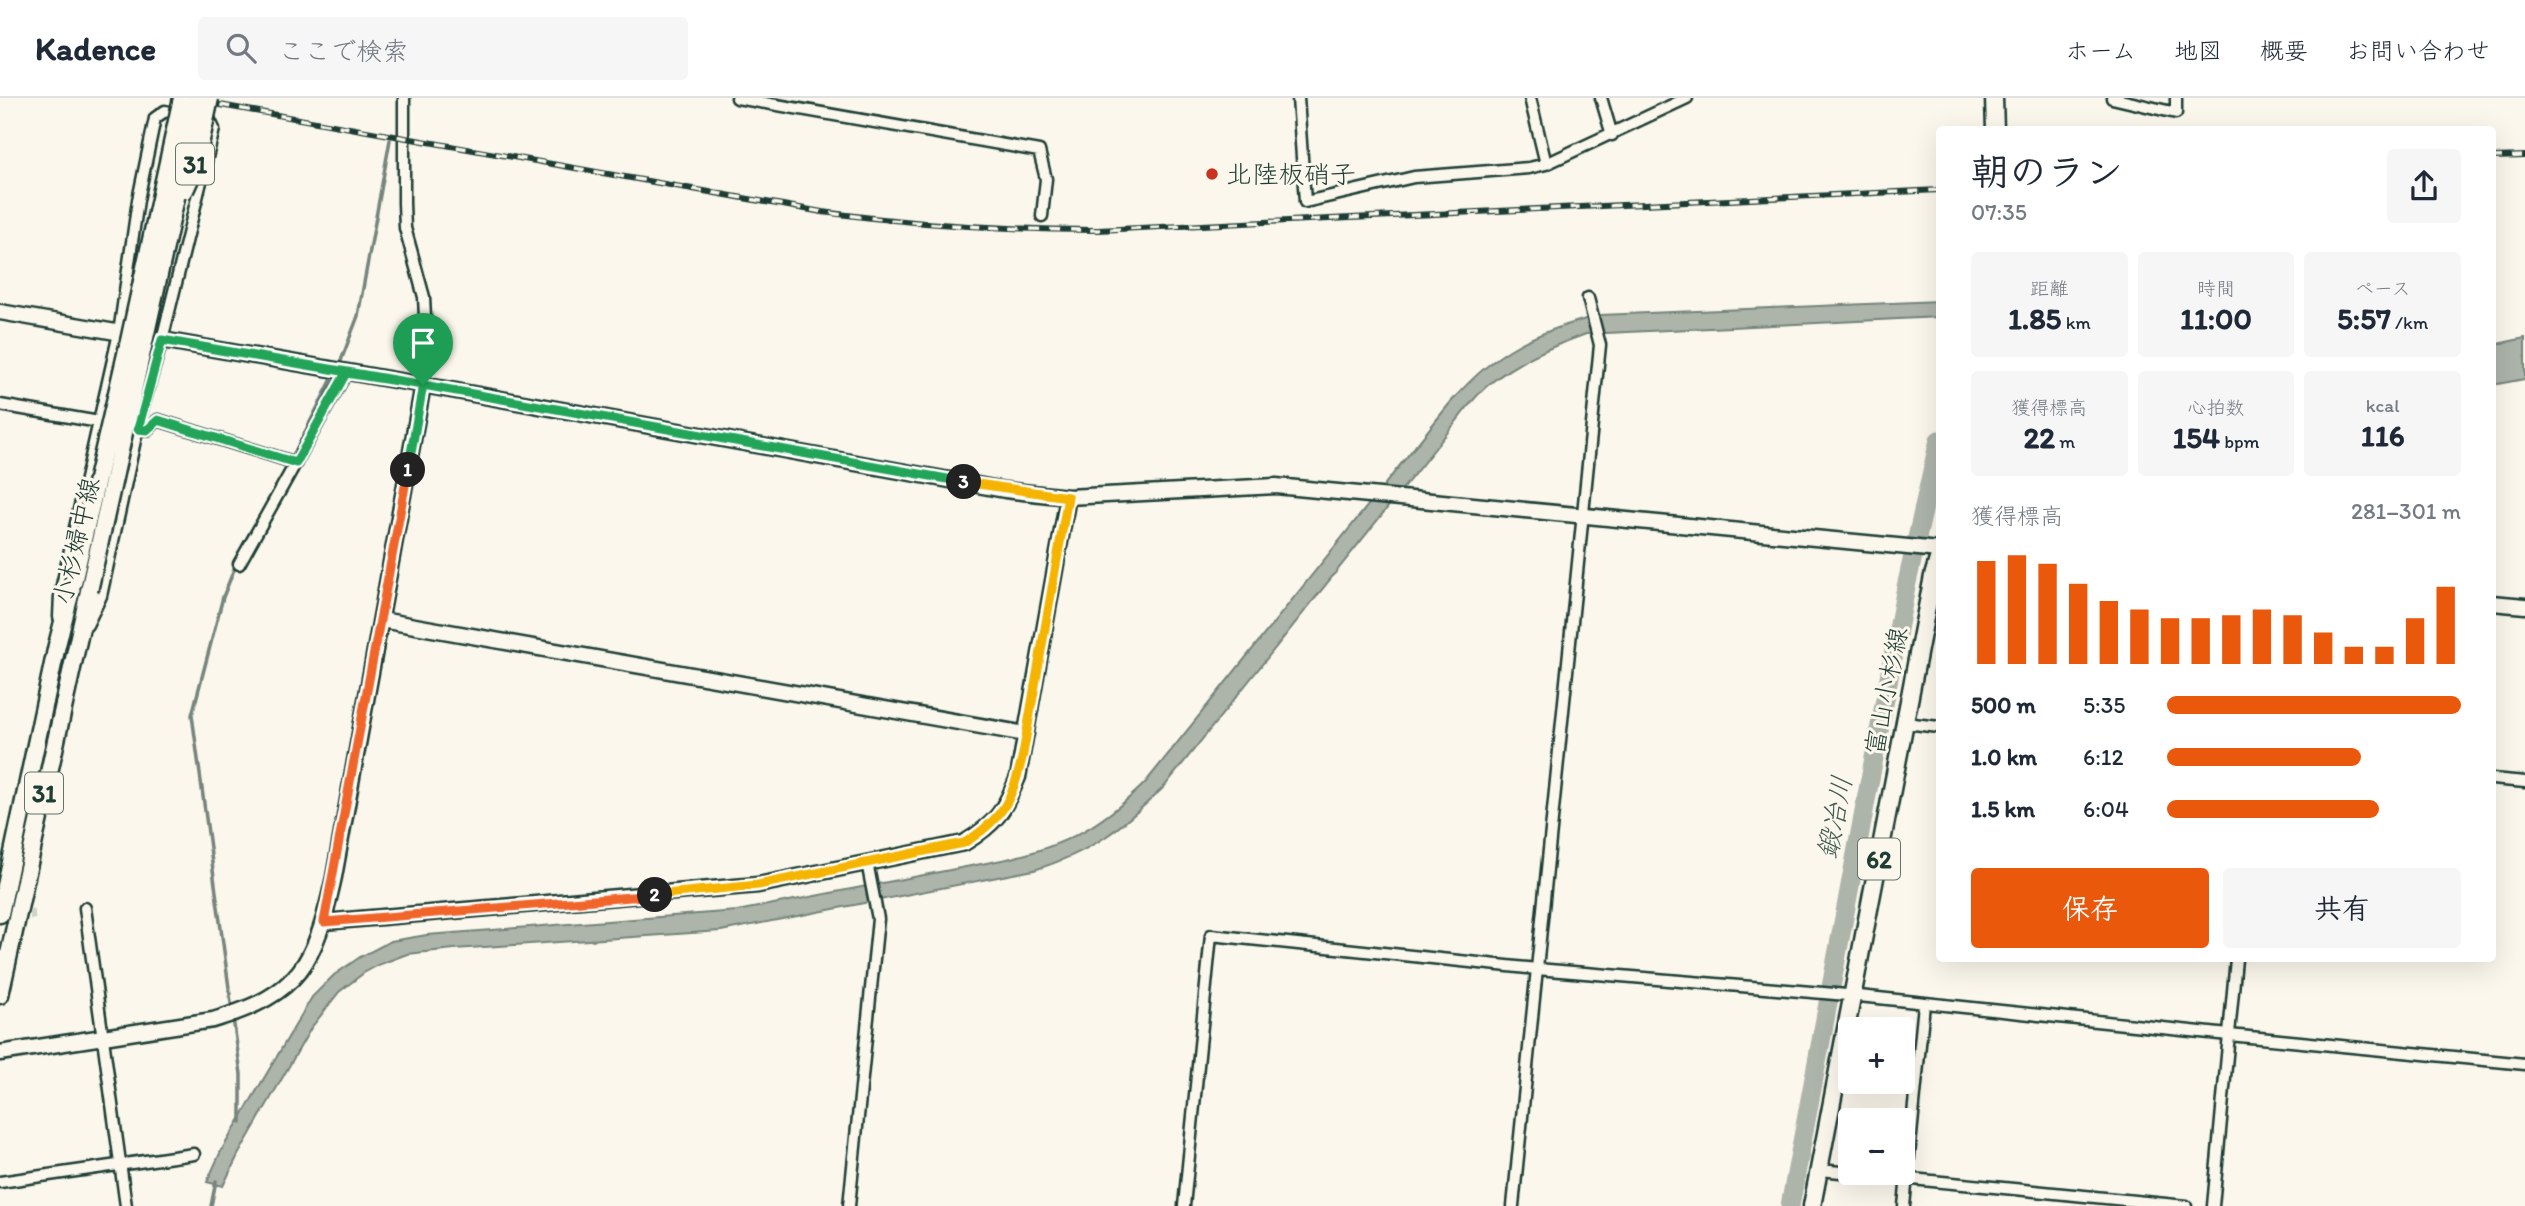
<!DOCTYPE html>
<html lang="ja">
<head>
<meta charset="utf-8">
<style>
	:root { --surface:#fff; --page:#f6f6f7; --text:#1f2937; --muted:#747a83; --line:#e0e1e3; --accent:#ea580c }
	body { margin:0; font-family:Itim,"Klee One",sans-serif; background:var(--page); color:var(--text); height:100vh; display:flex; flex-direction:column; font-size:26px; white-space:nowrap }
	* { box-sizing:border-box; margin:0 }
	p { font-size:23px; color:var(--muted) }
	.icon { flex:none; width:38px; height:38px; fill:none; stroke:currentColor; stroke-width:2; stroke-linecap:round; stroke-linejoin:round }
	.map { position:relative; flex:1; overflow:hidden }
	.details { position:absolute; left:1936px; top:28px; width:560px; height:836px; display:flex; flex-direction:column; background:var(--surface); border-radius:7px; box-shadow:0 7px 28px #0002 }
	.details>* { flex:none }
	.fabs { position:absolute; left:1838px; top:919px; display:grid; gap:14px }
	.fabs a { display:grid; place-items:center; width:77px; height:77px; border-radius:7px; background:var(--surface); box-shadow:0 7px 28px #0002; font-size:35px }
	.pin { position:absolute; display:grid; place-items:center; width:60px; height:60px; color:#fff; margin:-72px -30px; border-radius:50% 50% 50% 0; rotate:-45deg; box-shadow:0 0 7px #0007 }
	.pin .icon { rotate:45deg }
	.km { position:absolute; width:35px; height:35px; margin:-18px; border-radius:50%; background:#222; color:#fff; font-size:19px; line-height:35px; text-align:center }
	.round { display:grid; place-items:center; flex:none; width:74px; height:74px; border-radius:7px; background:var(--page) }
	.headline { display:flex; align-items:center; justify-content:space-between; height:119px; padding:0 35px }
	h1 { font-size:38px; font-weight:700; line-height:52px }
	.metrics { display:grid; grid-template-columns:repeat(3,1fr); gap:10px; height:119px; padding:7px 35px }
	.metrics div { display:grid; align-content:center; border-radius:7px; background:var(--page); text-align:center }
	.metrics b { font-size:30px; font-weight:700 }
	.metrics small { font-size:19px; font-weight:400 }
	.metrics p { font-size:19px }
	.chart { height:196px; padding:14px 35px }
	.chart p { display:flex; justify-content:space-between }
	.chart svg { width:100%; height:126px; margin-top:7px; stroke:var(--accent); stroke-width:6 }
	.action { display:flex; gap:14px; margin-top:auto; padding:14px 35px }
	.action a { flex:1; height:80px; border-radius:7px; background:var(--accent); color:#fff; font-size:28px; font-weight:700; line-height:80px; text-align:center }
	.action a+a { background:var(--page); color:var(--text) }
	ul { padding:0 35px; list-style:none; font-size:23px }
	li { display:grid; grid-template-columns:112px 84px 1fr; align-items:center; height:52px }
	li i { height:18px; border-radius:9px; background:var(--accent) }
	header { display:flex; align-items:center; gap:42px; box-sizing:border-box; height:98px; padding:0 35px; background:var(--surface); border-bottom:2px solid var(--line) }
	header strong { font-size:33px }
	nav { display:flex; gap:38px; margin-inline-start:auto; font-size:24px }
	.search { width:490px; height:63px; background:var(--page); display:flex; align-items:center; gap:18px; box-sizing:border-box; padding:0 24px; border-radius:7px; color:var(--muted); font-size:26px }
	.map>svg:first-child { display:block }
</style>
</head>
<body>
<header>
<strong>Kadence</strong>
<div class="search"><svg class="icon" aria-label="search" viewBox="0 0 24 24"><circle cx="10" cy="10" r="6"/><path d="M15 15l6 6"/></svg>ここで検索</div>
<nav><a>ホーム</a><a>地図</a><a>概要</a><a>お問い合わせ</a></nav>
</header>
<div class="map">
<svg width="2525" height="1108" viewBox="0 0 2525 1108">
	<rect width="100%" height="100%" fill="#fbf7ec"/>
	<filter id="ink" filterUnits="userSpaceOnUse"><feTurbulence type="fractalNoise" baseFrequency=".0143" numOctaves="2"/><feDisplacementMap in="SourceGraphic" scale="14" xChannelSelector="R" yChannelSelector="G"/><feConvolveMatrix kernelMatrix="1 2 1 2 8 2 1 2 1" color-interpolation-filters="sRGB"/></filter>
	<g filter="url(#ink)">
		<path fill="#adb4aa" stroke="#74847b" stroke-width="2" d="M1939,203V219L1586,236C1550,249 1517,263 1488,287C1474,299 1463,315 1452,329L1164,689C1119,732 1094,753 1034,772L721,833L454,851L407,856L378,867L365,874L339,894L311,930L238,1057L223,1088L207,1084L221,1053L312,899L334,877L360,859L391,843L427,837L737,813L1007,761C1067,747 1101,728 1145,685L1450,305C1496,251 1533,235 1600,217Z
			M2525,240V281L2492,287V247Z"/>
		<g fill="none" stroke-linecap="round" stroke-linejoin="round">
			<path stroke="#74847b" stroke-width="3.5" d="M339,268L358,218L390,42
				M277,389L335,275
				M232,912L192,617L223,499L237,464
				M233,920L241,976V1024
				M211,1108L216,1083"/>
			<path stroke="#adb4aa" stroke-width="19" d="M1790,1108L1906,489L1939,342"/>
			<path stroke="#cfd2c7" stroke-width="10" stroke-dasharray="10 5" stroke-linecap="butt" d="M0,820L35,816"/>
			<g stroke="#1f3d34" stroke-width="15">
				<path id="street" d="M404,0V105L405,130L424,199L427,261L423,287
					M737,0L1039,53L1046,81L1042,118
					M1298,0L1305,104L1414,79L1529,70L1546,66L1687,0
					M1530,0L1546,66
					M1601,0L1612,37
					M2112,0L2176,15V0
					M0,307L99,324
					M138,331L147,332L158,322L296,365
					M239,466L346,275
					M59,519L60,496L119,235L138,102L155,20L165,13L181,16
					M87,527L101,498L141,315L162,242L214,31L209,20H206
					M1905,625L1939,629
					M2492,681L2525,684
					M85,810L126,1108
					M1820,1072L2186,1108
					M0,1084L194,1056
					M849,1108L878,821L867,764
					M1184,1108L1211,837L1537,871L1859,898L2229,937L2525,966
					M1513,1108L1600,247L1588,200
					M1904,1108L1924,906
					M2213,1108L2236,861"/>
			</g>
			<g stroke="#1f3d34" stroke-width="19">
				<path id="secondary" d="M0,214L423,287L1005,392L1068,399L1276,388L1939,452
					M2492,505L2525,508
					M381,522L1026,636
					M324,824L758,787L964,745C996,726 1004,713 1018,679L1068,399
					M0,955L213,922C301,896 315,865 334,779L423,287"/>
			</g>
			<g stroke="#1f3d34" stroke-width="21">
				<path id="primary" d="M1994,0L1995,32
					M0,816L57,547L73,485
					M0,897L89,493
					M1812,1108L1933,478L1939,458"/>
			</g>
			<use href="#street" stroke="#fbf7ec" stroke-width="10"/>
			<use href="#secondary" stroke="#fbf7ec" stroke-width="14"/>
			<use href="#primary" stroke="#fbf7ec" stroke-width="16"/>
			<g stroke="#1f3d34" stroke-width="6">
				<path id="rail" d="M181,0L822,114C913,126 1005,132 1098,132L1939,92
					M2492,59L2525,58"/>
			</g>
			<use href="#rail" stroke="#fbf7ec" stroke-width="3.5" stroke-dasharray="10" stroke-linecap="butt"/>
			<g stroke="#1f3d34" stroke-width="21" stroke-linecap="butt">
				<path id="primary-bridge" d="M185,92L195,70L210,0
					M73,485L129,243L182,0
					M89,493L198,0"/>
			</g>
			<use href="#primary-bridge" stroke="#fbf7ec" stroke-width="16"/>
		</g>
	</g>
	<g fill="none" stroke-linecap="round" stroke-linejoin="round" filter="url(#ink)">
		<g stroke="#fff" stroke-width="14">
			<path id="split-1" d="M408,372L423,287L346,275L296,365L158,322L147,332L138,331L162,242L423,287"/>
		</g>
		<g stroke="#fff" stroke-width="14">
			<path id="split-2" d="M408,372L324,824L655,797"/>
		</g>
		<g stroke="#fff" stroke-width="14">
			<path id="split-3" d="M655,797L758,787L964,745C1003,721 1013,701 1023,656L1068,399L964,384"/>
		</g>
		<g stroke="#fff" stroke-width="14">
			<path id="split-4" d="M423,287L964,384"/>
		</g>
		<use href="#split-1" stroke="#22a559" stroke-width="9"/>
		<use href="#split-2" stroke="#f0652b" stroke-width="9"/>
		<use href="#split-3" stroke="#f5b400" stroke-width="9"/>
		<use href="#split-4" stroke="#22a559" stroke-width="9"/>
	</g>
	<circle fill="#c8321e" stroke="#fbf7ec" stroke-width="2.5" cx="1212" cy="76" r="7"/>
	<g text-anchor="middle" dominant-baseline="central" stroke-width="6" stroke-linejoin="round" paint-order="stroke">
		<g fill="#fbf7ec" stroke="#61756b" stroke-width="2">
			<rect x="176" y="45.5" width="38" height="41" rx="5"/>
			<rect x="25" y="674.5" width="38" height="41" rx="5"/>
			<rect x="1858" y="740.5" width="42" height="41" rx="5"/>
		</g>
		<g font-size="24" font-weight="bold" fill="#1f3d34">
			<text x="195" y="66">31</text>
			<text x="44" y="695">31</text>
			<text x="1879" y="761">62</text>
		</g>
		<g font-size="26" fill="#1f3d34" stroke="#fbf7ec" text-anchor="start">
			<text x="1226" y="76">北陸板硝子</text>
		</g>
		<g font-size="26" fill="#1f3d34" stroke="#fbf7ec">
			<text transform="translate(76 443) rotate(-77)">小杉婦中線</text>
			<text transform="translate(1886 593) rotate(-79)">富山小杉線</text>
		</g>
		<g font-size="28" font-style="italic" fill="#425b52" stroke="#fbf7ec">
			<text transform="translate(1834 719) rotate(-79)">鍛冶川</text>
		</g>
	</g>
</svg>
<div class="fabs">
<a>+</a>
<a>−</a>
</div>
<div class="pin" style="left:423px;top:287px;background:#1e9e55"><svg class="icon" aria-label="arrive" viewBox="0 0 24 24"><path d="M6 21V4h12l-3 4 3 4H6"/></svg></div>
<b class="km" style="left:408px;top:372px">1</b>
<b class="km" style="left:655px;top:797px">2</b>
<b class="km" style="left:964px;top:384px">3</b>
<section class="details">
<div class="headline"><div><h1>朝のラン</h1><p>07:35</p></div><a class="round"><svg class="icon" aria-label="share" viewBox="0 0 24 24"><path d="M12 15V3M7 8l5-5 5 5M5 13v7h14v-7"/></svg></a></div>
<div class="metrics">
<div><p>距離</p><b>1.85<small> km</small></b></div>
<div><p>時間</p><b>11:00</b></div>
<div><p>ペース</p><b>5:57<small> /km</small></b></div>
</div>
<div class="metrics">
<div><p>獲得標高</p><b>22<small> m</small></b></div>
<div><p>心拍数</p><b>154<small> bpm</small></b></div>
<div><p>kcal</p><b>116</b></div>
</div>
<div class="chart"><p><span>獲得標高</span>281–301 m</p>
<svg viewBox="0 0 160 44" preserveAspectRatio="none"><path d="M5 44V8M15 44V6M25 44V9M35 44V16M45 44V22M55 44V25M65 44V28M75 44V28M85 44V27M95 44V25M105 44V27M115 44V33M125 44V38M135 44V38M145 44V28M155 44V17"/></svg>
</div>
<ul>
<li><b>500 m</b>5:35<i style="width:100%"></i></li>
<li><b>1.0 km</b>6:12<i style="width:66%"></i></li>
<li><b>1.5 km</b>6:04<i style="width:72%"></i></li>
</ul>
<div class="action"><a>保存</a><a>共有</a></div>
</section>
</div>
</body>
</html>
